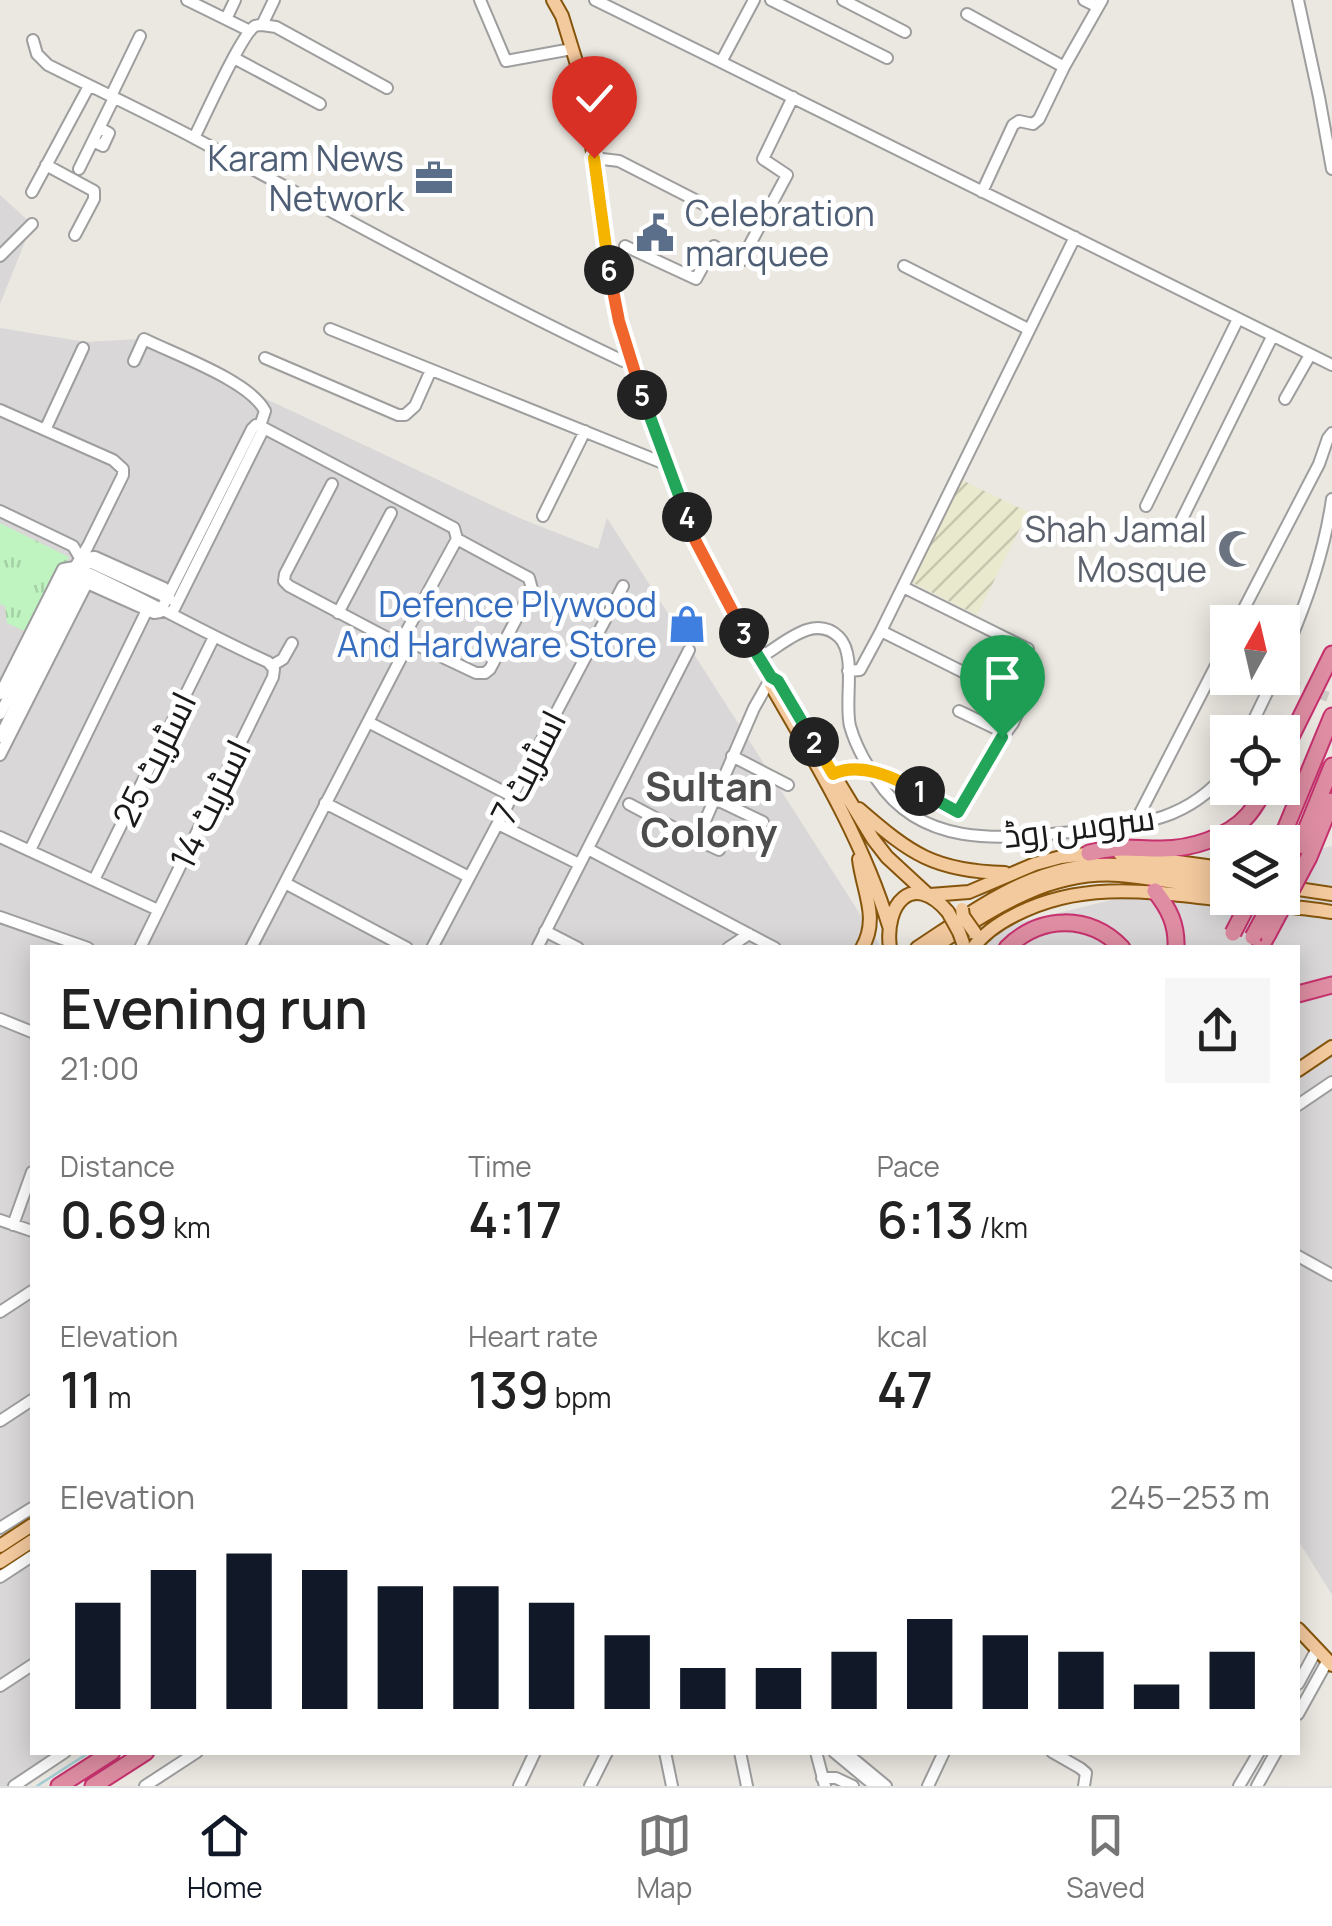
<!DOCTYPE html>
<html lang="en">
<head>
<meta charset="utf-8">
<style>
	:root { --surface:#fff; --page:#f6f6f6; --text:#222; --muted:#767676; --line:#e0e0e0; --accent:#111827 }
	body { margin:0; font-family:Manrope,Cairo,sans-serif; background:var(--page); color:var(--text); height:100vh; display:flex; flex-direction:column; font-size:38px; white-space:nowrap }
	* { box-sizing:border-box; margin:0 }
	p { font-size:32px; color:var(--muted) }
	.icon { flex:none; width:55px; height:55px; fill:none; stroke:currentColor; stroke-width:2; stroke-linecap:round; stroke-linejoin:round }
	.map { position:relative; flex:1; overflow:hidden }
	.side { position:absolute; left:30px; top:945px; width:1270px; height:810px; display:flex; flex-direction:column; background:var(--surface); border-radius:0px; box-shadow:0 5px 25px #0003 }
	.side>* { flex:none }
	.needle { width:65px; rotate:8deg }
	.fabs { position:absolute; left:1210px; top:605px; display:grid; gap:20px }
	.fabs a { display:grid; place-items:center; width:90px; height:90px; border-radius:0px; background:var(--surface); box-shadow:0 5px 25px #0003; font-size:50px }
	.pin { position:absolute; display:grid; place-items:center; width:85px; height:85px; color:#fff; margin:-102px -42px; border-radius:50% 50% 50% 0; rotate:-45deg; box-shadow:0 0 10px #0007 }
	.pin .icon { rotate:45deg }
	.km { position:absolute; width:50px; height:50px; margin:-25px; border-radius:50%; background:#222; color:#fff; font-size:28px; line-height:50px; text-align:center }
	.round { display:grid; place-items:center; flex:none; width:105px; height:105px; border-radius:0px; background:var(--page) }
	.head { display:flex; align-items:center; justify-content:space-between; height:170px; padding:0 30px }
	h1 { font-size:55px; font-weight:600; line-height:75px }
	.metrics { display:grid; grid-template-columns:repeat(3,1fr); gap:15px; height:170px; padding:10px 30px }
	.metrics div { display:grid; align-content:center }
	.metrics b { font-size:50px; font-weight:600 }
	.metrics small { font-size:28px; font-weight:400 }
	.metrics p { font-size:28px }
	.chart { height:280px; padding:20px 30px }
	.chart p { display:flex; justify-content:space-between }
	.chart svg { width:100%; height:180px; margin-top:10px; stroke:var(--accent); stroke-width:6 }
	.dock { display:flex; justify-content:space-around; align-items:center; height:140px; border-top:2px solid var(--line); background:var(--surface); font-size:28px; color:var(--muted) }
	.dock a { display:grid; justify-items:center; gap:5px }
	.dock .selected { color:var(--accent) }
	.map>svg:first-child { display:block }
</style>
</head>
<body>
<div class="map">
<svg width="1332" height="1786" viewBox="0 0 1332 1786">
	<defs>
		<pattern id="farmland-furrows" width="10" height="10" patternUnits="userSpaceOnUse" patternTransform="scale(2.5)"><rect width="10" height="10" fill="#e9e9cd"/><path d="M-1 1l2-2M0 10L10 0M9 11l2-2" fill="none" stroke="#c7c7af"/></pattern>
		<pattern id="park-tufts" width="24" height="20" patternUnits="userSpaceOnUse" patternTransform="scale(2.5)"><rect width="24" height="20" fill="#bff4c0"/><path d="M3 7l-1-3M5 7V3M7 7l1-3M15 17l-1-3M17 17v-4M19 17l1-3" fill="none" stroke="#a4d1a4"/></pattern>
	</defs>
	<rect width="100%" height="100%" fill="#ebe7e1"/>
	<path fill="#d9d7d8" d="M0,195L32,224L0,304Z
		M0,328L86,342L139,339L519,518L598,549L607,518L881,947L32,948V1752L62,1753L10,1786H0Z
		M1332,846V1595L1298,1540V948H927L926,945L1227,872L1228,898H1282L1283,858Z"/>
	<path fill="url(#farmland-furrows)" d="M960,479L1028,512L977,615L909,581Z"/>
	<path fill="url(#park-tufts)" d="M0,523L69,557L31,634L7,623L5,606L0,604Z"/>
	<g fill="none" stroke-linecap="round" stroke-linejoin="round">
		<path stroke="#a4ced6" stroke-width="2.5" d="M37,1786L90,1752"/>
		<path stroke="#ccc8c3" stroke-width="10" stroke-dasharray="10 5" stroke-linecap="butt" d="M1290,684L1332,698"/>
		<g stroke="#9e9e9e" stroke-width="14">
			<path id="minor" d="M187,0L250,31
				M480,0L506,61L572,49
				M595,0L721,62L754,0
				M771,0L887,58
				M843,0L905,32
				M1084,0L1098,7
				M1298,0L1319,97L1332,169
				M967,14L1064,67
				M226,19L235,0
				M262,25L276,27L387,88
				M33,40L37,54L48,65C98,90 149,114 198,140C339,215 479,293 623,361L631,360
				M234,58L320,104
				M721,62L1332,365
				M111,96L140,36
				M194,138C203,120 242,33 255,26C257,25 260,25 262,25L274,0
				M93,141L103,146L109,133L100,128
				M594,158L619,161L705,205
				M46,165L94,191V199L75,235
				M79,169L114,98
				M32,192L89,86
				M982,192L1013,125L1019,121L1033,124L1039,119L1064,67L1102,0
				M625,246L696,279L714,246L741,261L787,175L763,159L793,97
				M0,256L32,224
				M904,266L1028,329
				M330,329L668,465
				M265,358L398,415H405L415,406L431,370
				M134,361L144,339C176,355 250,381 265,411L260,426L262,432L172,613
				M1285,399L1310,355
				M0,410L113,460L123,469V475L88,546L75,567L0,714
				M260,426L454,528L457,539L529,578L532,589L490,669L485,673H476L419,646L393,641L289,586L284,581L285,574L332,484
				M45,430L83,348
				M1146,506L1238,319
				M0,511L73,546L80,558
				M543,516L585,431
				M1180,523L1272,337
				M81,558L95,557L164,588L167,598
				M85,560L170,599
				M75,567C141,596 203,633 268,662L274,669L273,677L140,948
				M87,583L154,613L160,612L252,429L256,425L260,426
				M338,613L391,513
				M1237,622L1319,464L1328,438L1332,433
				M881,631L1009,695
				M759,658C782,646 813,612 839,637C857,655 844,701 850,726C855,744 866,764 877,780C922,848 1000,839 1071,832C1133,825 1185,824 1228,771
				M1282,659C1305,608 1324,555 1332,499
				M273,665L283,659L292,643
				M848,671L860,670L881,631L1075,237
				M1274,678L1290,684
				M0,694L63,569L75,567
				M959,711L1005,733
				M368,722L512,796
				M1248,732L1274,678
				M0,737L87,561
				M0,755L87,583L85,577
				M732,756L788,785
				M826,777C831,774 836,771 842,770C874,761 929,797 957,812L994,749L1013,723L1020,708L1019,702L1009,695L1011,681L1028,649L903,587
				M715,799L763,822
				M325,803L469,877
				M629,804L693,838L702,828L754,708L771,678
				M498,824L579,864
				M1139,824L1138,817L1228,642
				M0,837L158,910
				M693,838L719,850
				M588,849L775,948
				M30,850L147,610
				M94,880L214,637
				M285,883L407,948
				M0,917L88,948
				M545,931L578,948
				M251,948L401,658L404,649V636L457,539
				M432,948L623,586
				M537,948L689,650
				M728,948L749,934
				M0,1019L32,1032
				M1298,1105L1332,1082
				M0,1220L32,1231
				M13,1225L32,1172
				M1298,1256L1332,1275
				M0,1312L32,1291
				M0,1421L32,1400
				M0,1528L32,1508
				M0,1577L32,1556
				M1298,1684L1317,1649
				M0,1686L32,1665
				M1298,1714L1328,1660
				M665,1752L672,1786
				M740,1752L747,1786
				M816,1752L825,1786
				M834,1752L875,1786
				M845,1752L886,1786
				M1052,1752L1080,1768L1086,1773L1084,1786
				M822,1778H836L853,1786
				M14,1786L65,1752
				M145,1786L197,1752
				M519,1786L535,1752
				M590,1786L607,1752
				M928,1786L944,1752
				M1239,1786L1259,1752
				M1257,1786L1276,1752"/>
		</g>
		<g stroke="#85550c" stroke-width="16">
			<path id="major" d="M553,0L562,16L579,71L594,158L612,292L631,360L693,536L747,639L771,677V685C816,763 863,840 889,926
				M808,732L873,839L887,857L926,893
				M859,809C911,854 934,871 1005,873
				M1120,854L1228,869
				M859,859C862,889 880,918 862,948
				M1285,887L1332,894
				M930,895L969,892L1035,864L1061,857L1095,853
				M890,948C884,905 912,870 948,912
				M917,948C981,906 1039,860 1120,865C1156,867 1192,875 1228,879
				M933,948C990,911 1047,870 1119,875C1155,878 1192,885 1228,891
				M973,948C984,933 999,923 1015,915C1080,881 1147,891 1217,899C1256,904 1294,906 1332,912
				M1298,1070L1332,1047
				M0,1546L32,1525
				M0,1562L32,1541
				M1298,1629L1332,1665"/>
		</g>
		<g stroke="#c6316e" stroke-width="19">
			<path id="highway" d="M1282,755L1332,654
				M1280,842L1332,716
				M1089,853C1116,845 1133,849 1161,849C1190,849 1228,838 1248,815C1255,807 1260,797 1266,788
				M1309,857L1332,801
				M1282,881L1298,850L1332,766
				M1155,891C1169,909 1177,924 1176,948
				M1007,948C1040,915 1089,914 1122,948
				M1260,948L1268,934
				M1298,994L1332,985
				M59,1786L112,1752
				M93,1786L146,1752"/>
		</g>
		<use href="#minor" stroke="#fff" stroke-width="10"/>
		<use href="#major" stroke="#f3c99e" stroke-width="12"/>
		<use href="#highway" stroke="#de8da2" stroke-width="15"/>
		<g stroke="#85550c" stroke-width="16" stroke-linecap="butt">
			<path id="major-bridge" d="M962,909L963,916L975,933
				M948,912L959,932L963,943"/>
		</g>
		<g stroke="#c6316e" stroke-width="19" stroke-linecap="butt">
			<path id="highway-bridge" d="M1233,933L1251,898
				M1268,934L1309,857
				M1253,937L1274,898"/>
		</g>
		<use href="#major-bridge" stroke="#f3c99e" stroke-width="12"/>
		<use href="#highway-bridge" stroke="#de8da2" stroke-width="15"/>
	</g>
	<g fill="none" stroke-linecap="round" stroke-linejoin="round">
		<g stroke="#fff" stroke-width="20">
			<path id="split-1" d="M920,791L958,812L1002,737"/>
		</g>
		<g stroke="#fff" stroke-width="20">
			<path id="split-2" d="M814,742L833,774C861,761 894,778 920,791"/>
		</g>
		<g stroke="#fff" stroke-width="20">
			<path id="split-3" d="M744,633L771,677L778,681L814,742"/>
		</g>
		<g stroke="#fff" stroke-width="20">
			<path id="split-4" d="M687,517L693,536L744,633"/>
		</g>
		<g stroke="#fff" stroke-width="20">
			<path id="split-5" d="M642,395L687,517"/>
		</g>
		<g stroke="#fff" stroke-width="20">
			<path id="split-6" d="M609,270L619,321L642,395"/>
		</g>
		<g stroke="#fff" stroke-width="20">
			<path id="split-7" d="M594,158L609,270"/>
		</g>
		<use href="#split-1" stroke="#22a559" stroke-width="12"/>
		<use href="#split-2" stroke="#f5b400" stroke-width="12"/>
		<use href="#split-3" stroke="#22a559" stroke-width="12"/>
		<use href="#split-4" stroke="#f0652b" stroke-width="12"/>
		<use href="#split-5" stroke="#22a559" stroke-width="12"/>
		<use href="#split-6" stroke="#f0652b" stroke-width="12"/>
		<use href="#split-7" stroke="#f5b400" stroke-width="12"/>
	</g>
	<defs>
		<g id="office-bare" transform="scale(3)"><path d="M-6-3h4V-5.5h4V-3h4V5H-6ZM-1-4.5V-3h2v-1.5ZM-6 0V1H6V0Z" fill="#5c6f8a" stroke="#fff" stroke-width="2.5" paint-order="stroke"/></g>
		<g id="civic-bare" transform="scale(3)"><path d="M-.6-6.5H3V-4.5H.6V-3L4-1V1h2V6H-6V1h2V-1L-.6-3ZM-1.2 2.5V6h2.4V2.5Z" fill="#5c6f8a" stroke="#fff" stroke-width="2.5" paint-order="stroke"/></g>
		<g id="mosque-bare" transform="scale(3)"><path d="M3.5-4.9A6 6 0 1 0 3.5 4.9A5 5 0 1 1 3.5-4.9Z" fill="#6b7280" stroke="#fff" stroke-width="2.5" paint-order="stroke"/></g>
		<g id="shop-bare" transform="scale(3)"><path d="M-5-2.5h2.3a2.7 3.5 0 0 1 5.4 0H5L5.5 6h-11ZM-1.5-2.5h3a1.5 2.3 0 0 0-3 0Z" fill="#3f7fe0" stroke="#fff" stroke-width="2.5" paint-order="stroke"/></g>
	</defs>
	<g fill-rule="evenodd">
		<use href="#office-bare" x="434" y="178"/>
		<use href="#civic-bare" x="655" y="233"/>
		<use href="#mosque-bare" x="1237" y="549"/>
		<use href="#shop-bare" x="687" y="624"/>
	</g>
	<g text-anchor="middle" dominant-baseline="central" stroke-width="10" stroke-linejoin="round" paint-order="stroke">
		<g font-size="35" fill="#4e5e75" stroke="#fff" text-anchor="end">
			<text x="404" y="158">Karam News<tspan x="404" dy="40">Network</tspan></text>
			<text x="685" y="213" text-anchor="start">Celebration<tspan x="685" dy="40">marquee</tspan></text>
		</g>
		<g font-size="35" fill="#5b616d" stroke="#fff" text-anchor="end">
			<text x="1207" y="529">Shah Jamal<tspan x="1207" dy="40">Mosque</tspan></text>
		</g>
		<g font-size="35" fill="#366cbe" stroke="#fff" text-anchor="end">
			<text x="657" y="604">Defence Plywood<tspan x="657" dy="40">And Hardware Store</tspan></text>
		</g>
		<g font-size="35" fill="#1a1a1a" stroke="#fff">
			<text transform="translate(154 759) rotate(-64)">اسٹریٹ 25</text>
			<text transform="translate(528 767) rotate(-63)">اسٹریٹ 7</text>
			<text transform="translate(210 804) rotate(-64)">اسٹریٹ 14</text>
			<text transform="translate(1079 826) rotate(-7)">سروس روڈ</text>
		</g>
		<g font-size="40" font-weight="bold" fill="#4d4d4d" stroke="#fff">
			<text x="709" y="785">Sultan<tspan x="709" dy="46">Colony</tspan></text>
		</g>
	</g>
</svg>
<div class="fabs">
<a><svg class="needle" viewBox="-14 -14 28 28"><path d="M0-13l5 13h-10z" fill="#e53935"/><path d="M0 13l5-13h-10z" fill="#767676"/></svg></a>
<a><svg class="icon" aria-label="locate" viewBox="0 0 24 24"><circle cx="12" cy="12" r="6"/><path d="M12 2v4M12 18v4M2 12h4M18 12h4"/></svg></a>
<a><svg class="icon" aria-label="layers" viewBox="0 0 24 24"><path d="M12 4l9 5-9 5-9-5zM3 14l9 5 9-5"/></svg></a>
</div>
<div class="pin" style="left:1002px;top:737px;background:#1e9e55"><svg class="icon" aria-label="arrive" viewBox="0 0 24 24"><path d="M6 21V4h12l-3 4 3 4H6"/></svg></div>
<div class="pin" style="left:594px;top:158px;background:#d93025"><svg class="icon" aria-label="check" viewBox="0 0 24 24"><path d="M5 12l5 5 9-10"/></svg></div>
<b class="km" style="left:920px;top:791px">1</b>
<b class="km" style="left:814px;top:742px">2</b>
<b class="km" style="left:744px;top:633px">3</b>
<b class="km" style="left:687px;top:517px">4</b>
<b class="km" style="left:642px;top:395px">5</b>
<b class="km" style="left:609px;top:270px">6</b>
<section class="side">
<div class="head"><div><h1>Evening run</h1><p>21:00</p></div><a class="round"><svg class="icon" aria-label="share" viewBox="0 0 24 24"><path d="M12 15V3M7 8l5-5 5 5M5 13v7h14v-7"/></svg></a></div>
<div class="metrics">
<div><p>Distance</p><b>0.69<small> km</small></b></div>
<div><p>Time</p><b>4:17</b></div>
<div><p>Pace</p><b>6:13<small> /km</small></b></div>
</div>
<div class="metrics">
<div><p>Elevation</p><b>11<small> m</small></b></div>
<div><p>Heart rate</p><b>139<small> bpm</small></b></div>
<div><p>kcal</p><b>47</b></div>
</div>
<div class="chart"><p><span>Elevation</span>245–253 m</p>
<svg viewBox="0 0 160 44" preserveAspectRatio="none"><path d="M5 44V18M15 44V10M25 44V6M35 44V10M45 44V14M55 44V14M65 44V18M75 44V26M85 44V34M95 44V34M105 44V30M115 44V22M125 44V26M135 44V30M145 44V38M155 44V30"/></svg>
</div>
</section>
</div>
<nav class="dock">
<a class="selected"><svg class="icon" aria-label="home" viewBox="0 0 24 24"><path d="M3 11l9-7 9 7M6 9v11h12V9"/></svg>Home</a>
<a><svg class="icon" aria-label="map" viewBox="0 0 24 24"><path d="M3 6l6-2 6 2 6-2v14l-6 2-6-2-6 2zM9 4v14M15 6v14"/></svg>Map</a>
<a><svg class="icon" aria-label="saved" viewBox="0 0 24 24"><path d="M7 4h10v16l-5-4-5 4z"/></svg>Saved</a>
</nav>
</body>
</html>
